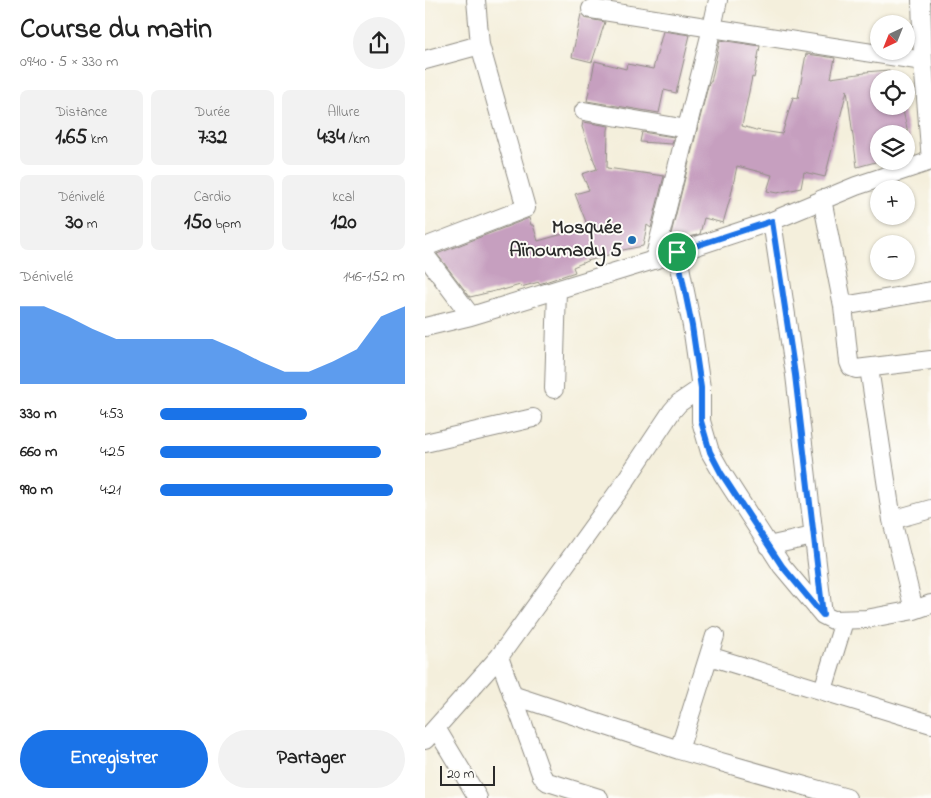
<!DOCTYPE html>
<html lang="fr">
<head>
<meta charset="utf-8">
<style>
	:root { --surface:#fff; --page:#f2f2f2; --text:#222; --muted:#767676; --accent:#1a73e8 }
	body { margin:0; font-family:"Indie Flower",sans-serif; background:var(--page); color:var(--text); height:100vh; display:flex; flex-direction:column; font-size:19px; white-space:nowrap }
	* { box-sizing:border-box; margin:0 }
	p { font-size:16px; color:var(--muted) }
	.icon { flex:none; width:28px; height:28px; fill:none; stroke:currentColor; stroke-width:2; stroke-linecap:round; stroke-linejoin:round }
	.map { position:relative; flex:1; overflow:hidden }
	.panel { display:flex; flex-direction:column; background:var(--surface); width:425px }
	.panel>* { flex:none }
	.needle { width:32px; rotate:223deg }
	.fabs { position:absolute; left:445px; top:15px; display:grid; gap:10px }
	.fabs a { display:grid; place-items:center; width:45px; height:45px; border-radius:50%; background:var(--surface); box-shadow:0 1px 4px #0004; font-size:25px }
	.scale { position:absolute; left:15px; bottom:12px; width:55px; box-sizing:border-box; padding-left:5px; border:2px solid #2b2b2b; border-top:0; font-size:14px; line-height:18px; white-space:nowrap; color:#2b2b2b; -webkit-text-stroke:4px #fdfcf7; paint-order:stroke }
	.pin { position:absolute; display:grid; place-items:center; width:42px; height:42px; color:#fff; margin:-21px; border:2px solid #fff; border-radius:50%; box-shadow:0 1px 5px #0007 }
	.round { display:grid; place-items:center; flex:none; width:52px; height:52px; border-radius:26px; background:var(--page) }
	.headline { display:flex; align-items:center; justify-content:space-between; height:85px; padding:0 20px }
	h1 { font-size:28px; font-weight:700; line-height:38px }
	.figures { display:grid; grid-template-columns:repeat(3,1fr); gap:8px; height:85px; padding:5px 20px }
	.figures div { display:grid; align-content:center; border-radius:8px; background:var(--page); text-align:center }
	.figures b { font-size:21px; font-weight:700 }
	.figures small { font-size:14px; font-weight:400 }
	.figures p { font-size:14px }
	.chart { height:140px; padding:10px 20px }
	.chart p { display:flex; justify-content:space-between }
	.chart svg { width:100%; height:90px; margin-top:5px; fill:var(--accent); opacity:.7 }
	.primary-button { display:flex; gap:10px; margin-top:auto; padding:10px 20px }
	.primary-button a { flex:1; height:58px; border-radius:30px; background:var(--accent); color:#fff; font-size:20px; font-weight:700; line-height:58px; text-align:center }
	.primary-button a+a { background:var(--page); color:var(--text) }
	ul { padding:0 20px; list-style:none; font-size:16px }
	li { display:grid; grid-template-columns:80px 60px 1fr; align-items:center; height:38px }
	li i { height:12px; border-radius:6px; background:var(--accent) }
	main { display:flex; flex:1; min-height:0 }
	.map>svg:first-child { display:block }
</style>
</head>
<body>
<main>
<section class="panel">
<div class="headline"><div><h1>Course du matin</h1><p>09:40 · 5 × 330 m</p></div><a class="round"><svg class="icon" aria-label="share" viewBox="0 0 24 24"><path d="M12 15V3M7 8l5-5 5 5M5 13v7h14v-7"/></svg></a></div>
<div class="figures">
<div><p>Distance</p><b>1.65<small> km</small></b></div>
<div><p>Durée</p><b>7:32</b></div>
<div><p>Allure</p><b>4:34<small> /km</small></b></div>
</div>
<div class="figures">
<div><p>Dénivelé</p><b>30<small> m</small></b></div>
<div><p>Cardio</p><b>150<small> bpm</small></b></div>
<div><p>kcal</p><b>120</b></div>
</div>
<div class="chart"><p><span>Dénivelé</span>146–152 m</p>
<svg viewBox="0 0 160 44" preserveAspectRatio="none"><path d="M0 44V6L10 6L20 11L30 17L40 22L50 22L60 22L70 22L80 22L90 27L100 33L110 38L120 38L130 33L140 27L150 11L160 6V44z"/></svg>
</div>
<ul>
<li><b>330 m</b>4:53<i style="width:60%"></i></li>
<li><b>660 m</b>4:25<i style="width:90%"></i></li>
<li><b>990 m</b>4:21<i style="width:95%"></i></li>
</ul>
<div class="primary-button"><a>Enregistrer</a><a>Partager</a></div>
</section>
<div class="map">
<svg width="506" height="798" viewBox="0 0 506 798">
	<rect width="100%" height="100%" fill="#fdfcf7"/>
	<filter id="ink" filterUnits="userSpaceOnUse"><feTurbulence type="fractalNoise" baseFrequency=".02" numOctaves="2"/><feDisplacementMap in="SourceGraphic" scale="10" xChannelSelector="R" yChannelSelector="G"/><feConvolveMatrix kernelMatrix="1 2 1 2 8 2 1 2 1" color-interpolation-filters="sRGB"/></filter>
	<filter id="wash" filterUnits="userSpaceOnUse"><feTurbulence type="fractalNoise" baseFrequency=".0096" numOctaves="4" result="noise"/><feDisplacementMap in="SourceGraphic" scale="20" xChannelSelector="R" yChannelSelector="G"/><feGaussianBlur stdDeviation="1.12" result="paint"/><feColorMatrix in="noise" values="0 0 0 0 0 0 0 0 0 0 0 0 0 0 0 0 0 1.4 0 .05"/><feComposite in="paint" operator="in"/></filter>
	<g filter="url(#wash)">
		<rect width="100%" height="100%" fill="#f4efdc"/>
		<g id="blocks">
			<path fill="#c69fbf" d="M156,14L160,18L164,19L180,22L167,62L147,57Z
				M238,31L265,35L251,93L239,90L234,113L162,101L170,61L201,69L202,64L228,69Z
				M295,40L335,46L329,78L327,77L317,126L331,130L357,134L368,97L373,98L381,54L397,56L410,58L406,78L440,73V72L464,70L467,79H454V106H477L486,146L481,148V134H454V161L432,167L422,90L400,177L379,172L376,188L352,193L342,191L347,175L312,166L306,195L298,223L279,218L275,234L246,243L244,242L284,82H286Z
				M158,122L184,126L183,130L182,168L239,176L226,228L222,225L218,246L198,250L174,258L162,261L148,267L150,272L114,284V282L96,287L95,285L78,290V289L45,297L12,254L104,218L106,225H108L113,241L163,227L150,194L164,190L157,174L172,169L157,127Z
				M217,132L249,137L247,144L215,142Z"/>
		</g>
	</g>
	<g filter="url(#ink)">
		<use href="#blocks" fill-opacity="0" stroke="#908d84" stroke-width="1"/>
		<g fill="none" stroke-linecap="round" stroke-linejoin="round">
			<g stroke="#908d84" stroke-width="20">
				<path id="minor" d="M496,0L498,61L506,161
					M166,9L498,61
					M0,60L55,45
					M159,111L262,129
					M397,199L418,306L424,362L426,367L431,369L506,360
					M347,221L370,375L398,615
					M0,247L101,208L55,45L51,0
					M252,252L267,326L276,388V421L285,452L297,473L357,566L398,615L408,620L441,619L489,610L506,604
					M0,255L46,316
					M229,260L287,28L293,0
					M418,306L506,291
					M0,327L46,316L229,260L347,221L431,186L506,161
					M444,368L467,520L489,610
					M129,389L132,290
					M0,443L108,418
					M467,520L506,509
					M343,546L388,536
					M284,656L506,724
					M74,657L116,774L119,779L123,782L174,798
					M398,690L419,621
					M87,695L254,750L422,798
					M11,728L53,798
					M0,740L74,657L195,489L247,411L254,403L276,388
					M254,750L290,636"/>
			</g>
			<use href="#minor" stroke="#fff" stroke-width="18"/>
		</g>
	</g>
	<g fill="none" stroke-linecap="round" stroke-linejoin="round" filter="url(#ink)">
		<g stroke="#fff" stroke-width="10">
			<path id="route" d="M347,221L370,375L398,615L357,566L296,473L285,452L276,421V388L267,326L252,252Z"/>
		</g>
		<use href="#route" stroke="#1a73e8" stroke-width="6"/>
	</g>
	<circle fill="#1f6fb2" stroke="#fdfcf7" stroke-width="2" cx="207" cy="240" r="5"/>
	<g text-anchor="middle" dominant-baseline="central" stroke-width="4" stroke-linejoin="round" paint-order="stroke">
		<g font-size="20" font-weight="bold" fill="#2b2b2b" stroke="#fdfcf7" text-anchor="end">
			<text x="197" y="228">Mosquée<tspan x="197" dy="23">Aïnoumady 5</tspan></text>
		</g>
	</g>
</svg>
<div class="fabs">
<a><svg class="needle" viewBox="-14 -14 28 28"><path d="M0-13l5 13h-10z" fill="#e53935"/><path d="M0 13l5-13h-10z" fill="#767676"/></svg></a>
<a><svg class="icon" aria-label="locate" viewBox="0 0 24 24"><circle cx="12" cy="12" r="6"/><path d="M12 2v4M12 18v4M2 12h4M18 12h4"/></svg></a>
<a><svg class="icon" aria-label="layers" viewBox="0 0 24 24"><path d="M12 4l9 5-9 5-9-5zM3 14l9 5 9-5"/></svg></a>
<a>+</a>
<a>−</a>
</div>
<div class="scale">20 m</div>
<div class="pin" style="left:252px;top:252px;background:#1e9e55"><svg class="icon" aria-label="arrive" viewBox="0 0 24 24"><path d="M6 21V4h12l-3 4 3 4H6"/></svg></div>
</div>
</main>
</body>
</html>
